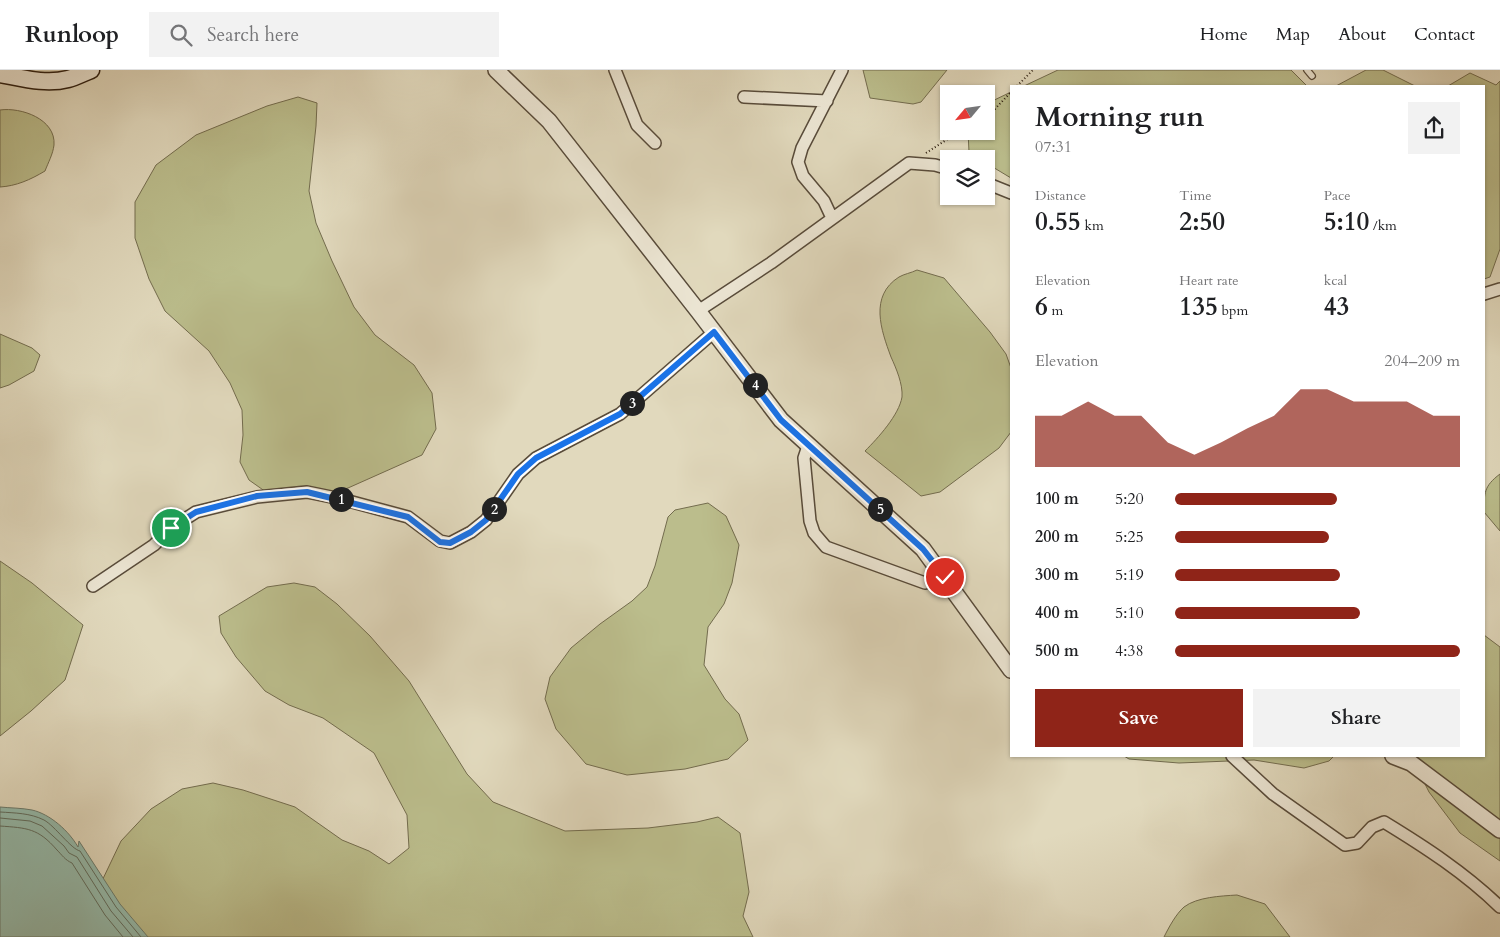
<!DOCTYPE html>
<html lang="en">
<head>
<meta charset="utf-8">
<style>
	:root { --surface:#fff; --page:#f2f2f2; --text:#202124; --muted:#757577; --line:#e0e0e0; --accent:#8f2418 }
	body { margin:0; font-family:Cardo,serif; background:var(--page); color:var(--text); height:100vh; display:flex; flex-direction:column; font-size:19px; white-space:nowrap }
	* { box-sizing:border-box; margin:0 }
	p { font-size:16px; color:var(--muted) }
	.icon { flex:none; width:28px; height:28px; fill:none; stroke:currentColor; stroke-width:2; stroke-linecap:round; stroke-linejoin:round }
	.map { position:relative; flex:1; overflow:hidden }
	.panel { position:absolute; left:1010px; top:15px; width:475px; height:672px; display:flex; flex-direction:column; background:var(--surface); border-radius:0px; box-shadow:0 1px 4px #0004 }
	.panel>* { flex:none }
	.needle { width:32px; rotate:241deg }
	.buttons { position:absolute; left:940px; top:15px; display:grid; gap:10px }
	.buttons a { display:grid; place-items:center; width:55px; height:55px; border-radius:0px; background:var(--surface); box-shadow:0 1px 4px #0004; font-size:25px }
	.pin { position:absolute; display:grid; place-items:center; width:42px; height:42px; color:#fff; margin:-21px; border:2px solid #fff; border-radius:50%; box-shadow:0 1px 5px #0007 }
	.km { position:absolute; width:25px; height:25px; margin:-12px; border-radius:50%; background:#222; color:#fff; font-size:14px; line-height:25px; text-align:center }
	.round { display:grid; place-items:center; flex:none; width:52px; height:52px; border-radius:0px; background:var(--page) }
	.headline { display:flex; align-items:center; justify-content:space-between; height:85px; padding:0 25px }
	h1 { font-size:28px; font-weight:600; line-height:38px }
	.metrics { display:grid; grid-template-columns:repeat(3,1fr); gap:8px; height:85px; padding:5px 25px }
	.metrics div { display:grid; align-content:center }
	.metrics b { font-size:25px; font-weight:600 }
	.metrics small { font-size:14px; font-weight:400 }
	.metrics p { font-size:14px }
	.chart { height:140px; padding:10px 25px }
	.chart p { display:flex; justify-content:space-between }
	.chart svg { width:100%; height:90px; margin-top:5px; fill:var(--accent); opacity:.7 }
	.button { display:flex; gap:10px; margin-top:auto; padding:10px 25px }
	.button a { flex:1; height:58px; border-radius:0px; background:var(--accent); color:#fff; font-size:20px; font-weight:600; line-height:58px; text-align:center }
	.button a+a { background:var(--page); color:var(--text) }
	ul { padding:0 25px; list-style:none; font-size:16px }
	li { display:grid; grid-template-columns:80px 60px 1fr; align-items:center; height:38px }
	li i { height:12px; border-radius:6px; background:var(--accent) }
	header { display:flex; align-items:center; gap:30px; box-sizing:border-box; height:70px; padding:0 25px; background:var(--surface); border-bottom:1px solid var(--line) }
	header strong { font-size:24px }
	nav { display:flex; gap:28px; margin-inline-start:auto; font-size:18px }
	.search { width:350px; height:45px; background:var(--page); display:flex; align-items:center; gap:12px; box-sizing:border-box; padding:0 18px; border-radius:0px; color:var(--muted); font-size:19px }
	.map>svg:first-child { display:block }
</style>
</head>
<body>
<header>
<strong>Runloop</strong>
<div class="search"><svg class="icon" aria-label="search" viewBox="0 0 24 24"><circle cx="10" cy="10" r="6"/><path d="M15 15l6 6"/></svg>Search here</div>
<nav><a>Home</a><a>Map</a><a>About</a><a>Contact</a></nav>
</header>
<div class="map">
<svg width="1500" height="867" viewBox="0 0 1500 867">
	<rect width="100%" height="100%" fill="#e1d9bd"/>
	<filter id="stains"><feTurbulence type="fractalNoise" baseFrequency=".004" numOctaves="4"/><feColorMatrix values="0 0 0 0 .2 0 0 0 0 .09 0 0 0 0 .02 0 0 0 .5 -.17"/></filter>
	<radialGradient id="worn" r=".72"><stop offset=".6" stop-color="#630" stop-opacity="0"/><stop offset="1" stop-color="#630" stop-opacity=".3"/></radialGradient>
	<path fill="#bbbd8c" stroke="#736c4e" d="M863,0H947L921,32L913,34L870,28Z
		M1058,0H1291L1307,16H1024Z
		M1366,0H1383L1415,16H1336Z
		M1470,3L1496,15L1500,11V179L1490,207L1484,209V16H1448Z
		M1011,22V108L986,93V89H980L969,82L968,61H986V34Z
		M298,27L317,33L316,56L309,121L316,153L332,191L354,237L375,265L414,295L432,323L436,359L422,385L348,418L313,429L289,427L266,422L249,410L240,392L243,365L242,340L230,313L209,281L165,241L149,209L135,168V132L156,95L196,65L267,36Z
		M0,40C21,37 56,49 54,75C53,84 48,93 45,101C30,110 16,116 0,117Z
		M917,200L944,208L990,262L1006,284L1011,298V362L999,378L940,422L921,426L865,381C878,368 899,345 902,327C903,314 896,298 891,287C881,260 869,226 899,207C904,204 911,203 917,200Z
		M0,264L32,278L40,285L34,301L9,315L0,318Z
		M1500,404V461L1484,442C1484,423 1484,416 1500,404Z
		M708,433L726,446L739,475L732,513L724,534L708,557L704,595L725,629L739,644L748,670L728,689L685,699L627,705L586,694L556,659L545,629L550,607L571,578L600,554L632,531L647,517L655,496L668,447L675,440Z
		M0,491L32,513L83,555L65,610L31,641L0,666Z
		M294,513L315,517L337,534L370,566L409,611L467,704L493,732L565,761L648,758L697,752L718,747L740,763L749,822L743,846L753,867H144L100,815L121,771L151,739L182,719L213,713L243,720L295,737L342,770L369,781L389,794L409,778L407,745L374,683L323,648L289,635L265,621L236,587L221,563L219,546L267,517Z
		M1484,565L1500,577V791L1460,763L1429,722L1411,686H1484Z
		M1124,686H1334L1329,691L1304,698L1254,690L1179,693L1129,689Z
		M1237,825L1265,834L1290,867H1164C1169,857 1176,844 1184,837C1197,827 1221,826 1237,825Z"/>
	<path fill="#95bbac" stroke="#6b7b6d" d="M0,737C10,738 22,738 32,740C50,744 69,761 78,777L79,771L120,834L148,867H0Z"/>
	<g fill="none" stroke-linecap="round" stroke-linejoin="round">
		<path stroke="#606c5e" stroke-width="1" d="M0,742C15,743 30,743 44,750C55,756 71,779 80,781L116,837L141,867
			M0,748L30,751L42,756L64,776L69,783L77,787L111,841L133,867
			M0,756C27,758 38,758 57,780C62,785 65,790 72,793L105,845L123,867"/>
		<g stroke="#584b3a" stroke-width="8">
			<path id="service" d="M1307,0L1312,6"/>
		</g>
		<g stroke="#584b3a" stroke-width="14">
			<path id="minor" d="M615,0L637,55L655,73
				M744,27L827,31
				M986,113L1011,123
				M832,148L824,131L803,106L798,92L802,78L842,0
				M1484,224L1500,219
				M698,241L771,193L909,93L935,95L949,99
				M808,376L804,388L810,451L814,463L826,477L925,513L945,507
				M93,516L154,475L171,458L196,442L257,427L307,422L341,429L408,447L440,471L450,473L471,462L486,450L518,404L536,388L620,344L714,262
				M1232,686L1273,724L1345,775L1357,773L1372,757L1384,752C1425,777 1465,803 1500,837"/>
		</g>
		<g stroke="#584b3a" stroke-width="18">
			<path id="tertiary" d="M496,0L549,51L698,241L781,350L923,479L1011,600
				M1393,686L1411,693L1500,760"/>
		</g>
		<g stroke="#2b1c0f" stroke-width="19">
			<path id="secondary" d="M0,4C22,8 46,15 68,9C76,7 83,3 91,0"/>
		</g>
		<path stroke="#2b1c0f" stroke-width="2" stroke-dasharray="1 2.5" stroke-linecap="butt" d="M1017,16L1033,0
			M986,45L994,40L1011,22
			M926,83L960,61"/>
		<use href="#service" stroke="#ece6d4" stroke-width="5.5"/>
		<use href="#minor" stroke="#ece6d4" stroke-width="11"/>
		<use href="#tertiary" stroke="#ece6d4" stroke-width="15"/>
		<use href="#secondary" stroke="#ece6d4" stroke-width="16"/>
	</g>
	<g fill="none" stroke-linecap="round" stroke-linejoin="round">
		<g stroke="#fff" stroke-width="10">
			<path id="route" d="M171,458L196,442L257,426L307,422L408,447L440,472L450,473L471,462L486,450L518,404L536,388L620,344L714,262L781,350L923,479L945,507"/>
		</g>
		<use href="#route" stroke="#1a73e8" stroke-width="6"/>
	</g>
	<rect width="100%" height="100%" filter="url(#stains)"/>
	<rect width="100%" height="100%" fill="url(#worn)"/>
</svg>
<div class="buttons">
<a><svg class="needle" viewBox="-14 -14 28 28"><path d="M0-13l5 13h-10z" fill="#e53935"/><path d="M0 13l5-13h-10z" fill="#757577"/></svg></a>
<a><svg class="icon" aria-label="layers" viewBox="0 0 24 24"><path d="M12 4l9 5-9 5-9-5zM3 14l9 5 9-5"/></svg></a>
</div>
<div class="pin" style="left:171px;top:458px;background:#1e9e55"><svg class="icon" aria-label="arrive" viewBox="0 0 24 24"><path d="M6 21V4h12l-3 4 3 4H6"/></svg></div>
<div class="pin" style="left:945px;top:507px;background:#d93025"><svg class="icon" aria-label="check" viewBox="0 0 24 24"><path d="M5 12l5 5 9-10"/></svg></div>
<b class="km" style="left:341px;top:429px">1</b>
<b class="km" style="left:494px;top:439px">2</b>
<b class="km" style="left:632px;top:333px">3</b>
<b class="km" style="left:755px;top:315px">4</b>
<b class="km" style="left:880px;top:439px">5</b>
<section class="panel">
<div class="headline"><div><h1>Morning run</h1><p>07:31</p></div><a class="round"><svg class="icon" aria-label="share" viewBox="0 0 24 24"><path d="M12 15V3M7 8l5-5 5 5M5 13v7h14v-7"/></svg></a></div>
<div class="metrics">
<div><p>Distance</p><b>0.55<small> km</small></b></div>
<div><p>Time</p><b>2:50</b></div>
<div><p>Pace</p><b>5:10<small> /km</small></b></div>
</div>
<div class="metrics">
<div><p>Elevation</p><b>6<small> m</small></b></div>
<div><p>Heart rate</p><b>135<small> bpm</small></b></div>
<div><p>kcal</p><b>43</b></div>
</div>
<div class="chart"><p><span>Elevation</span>204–209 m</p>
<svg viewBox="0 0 160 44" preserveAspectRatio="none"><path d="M0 44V19L10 19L20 12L30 19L40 19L50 32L60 38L70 32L80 25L90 19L100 6L110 6L120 12L130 12L140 12L150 19L160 19V44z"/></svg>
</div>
<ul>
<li><b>100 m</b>5:20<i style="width:57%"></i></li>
<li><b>200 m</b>5:25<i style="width:54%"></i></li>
<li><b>300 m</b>5:19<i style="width:58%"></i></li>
<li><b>400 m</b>5:10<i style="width:65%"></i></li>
<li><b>500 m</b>4:38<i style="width:100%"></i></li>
</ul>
<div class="button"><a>Save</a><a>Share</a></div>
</section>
</div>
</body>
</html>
